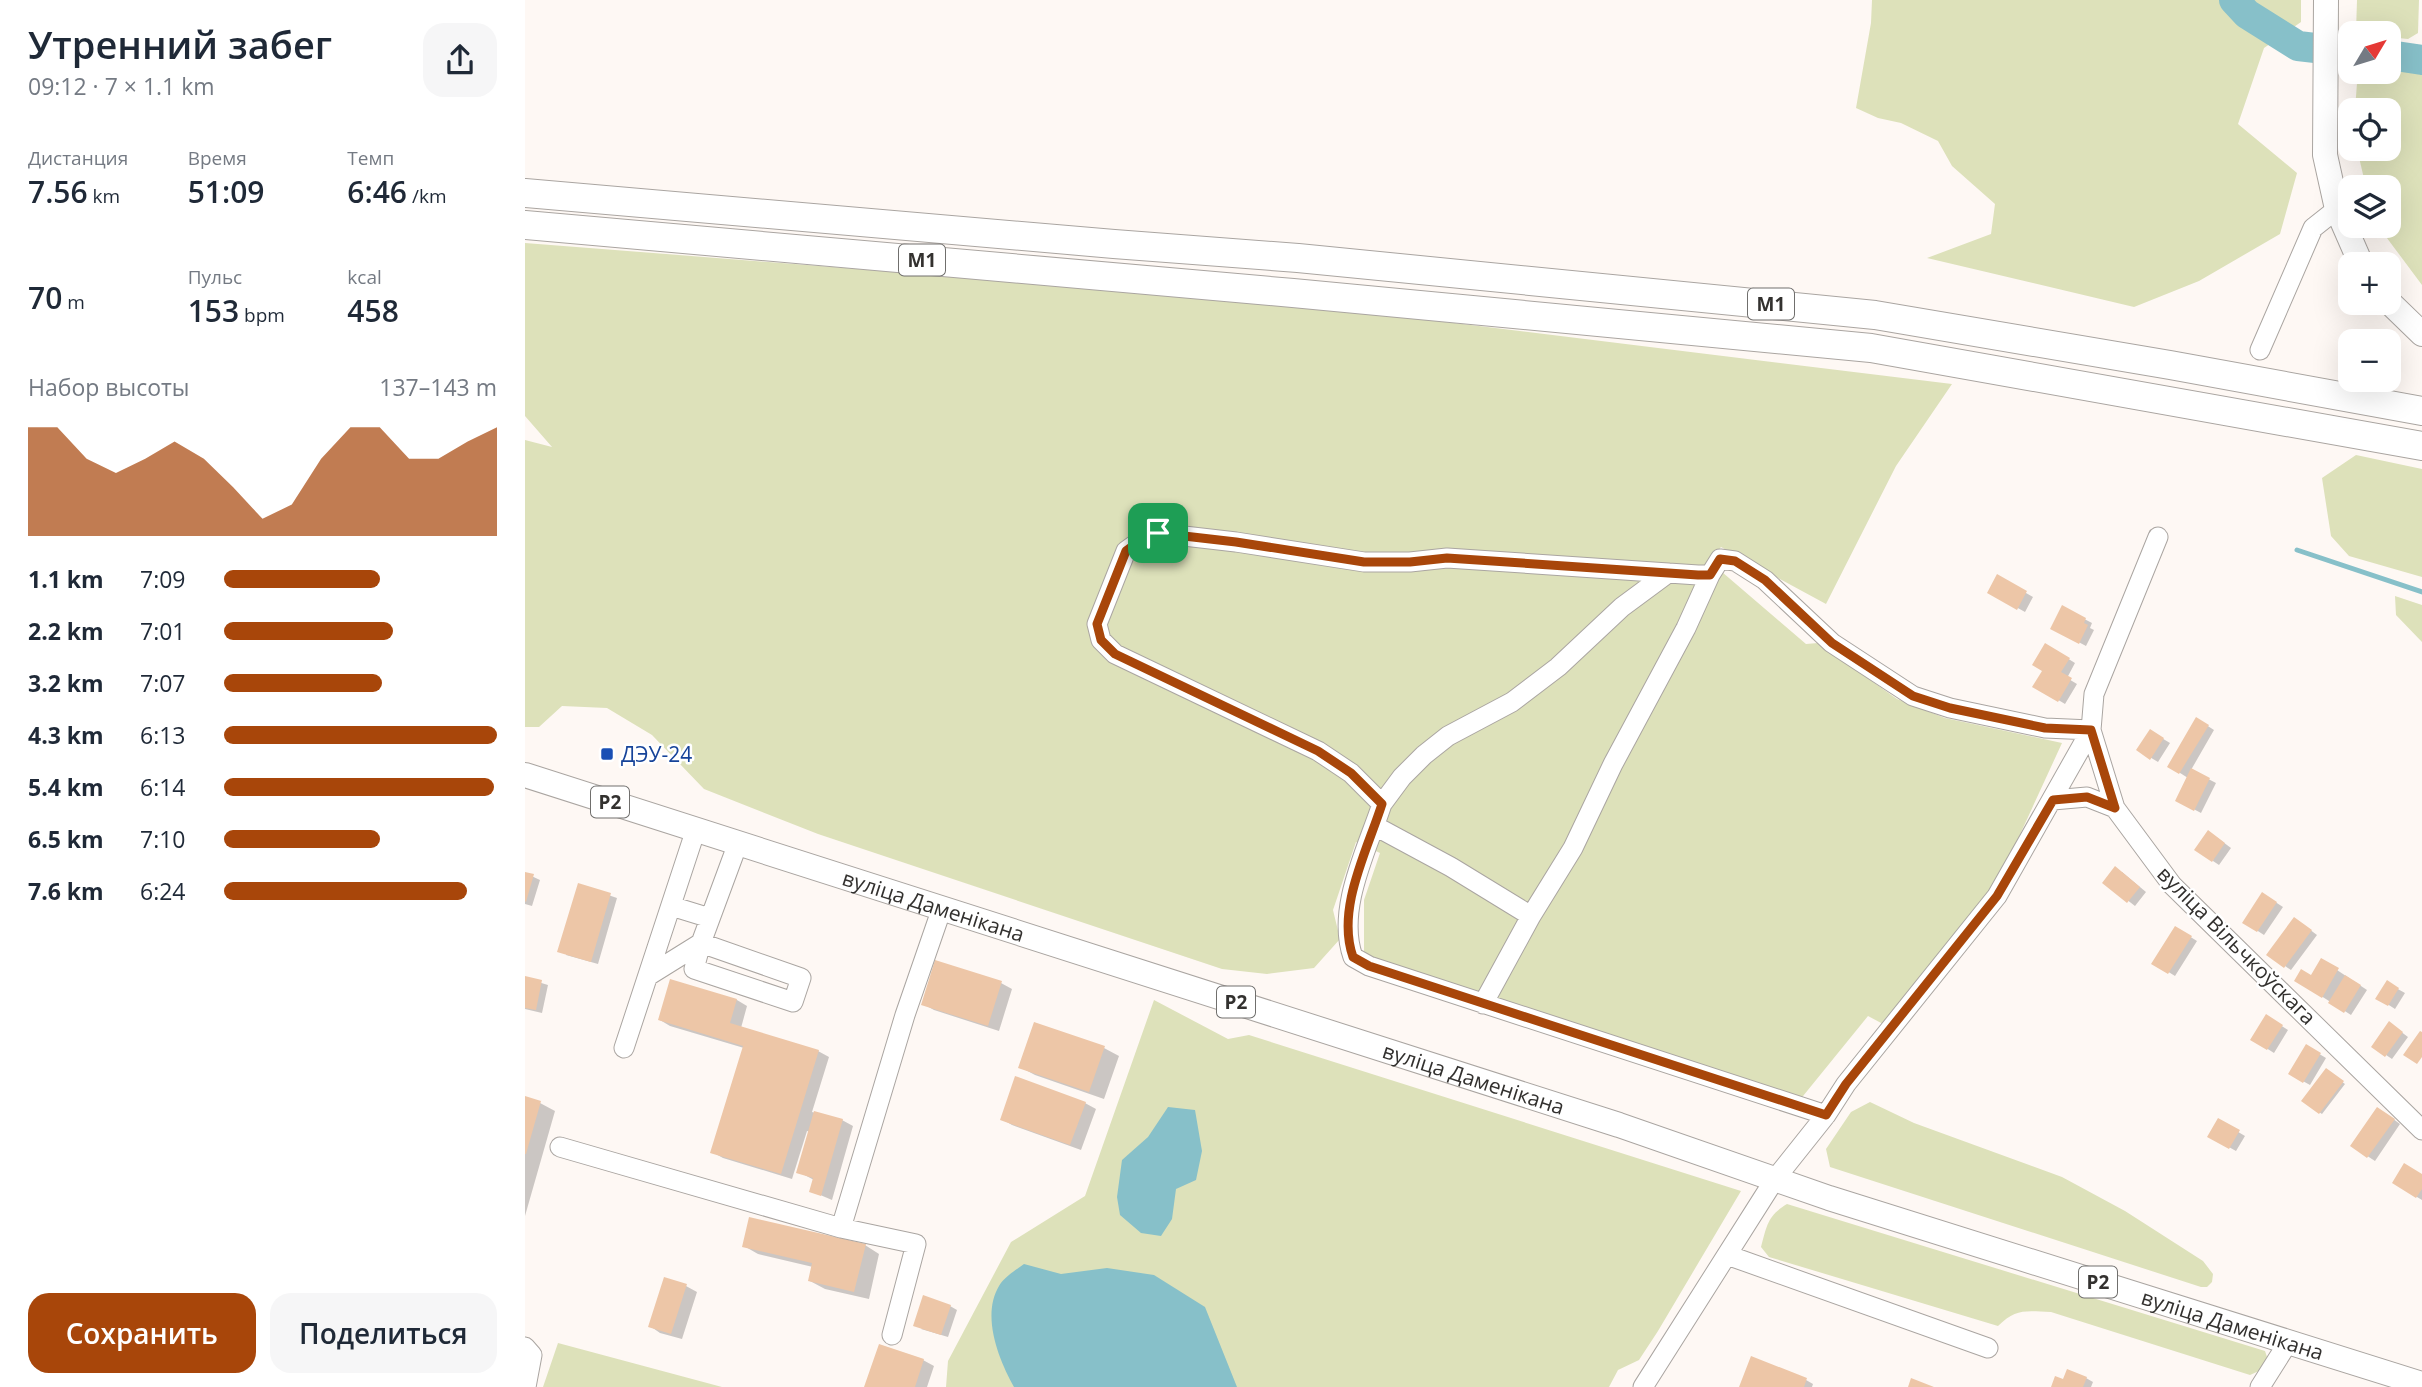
<!DOCTYPE html>
<html lang="ru">
<head>
<meta charset="utf-8">
<style>
	:root { --surface:#fff; --page:#f6f6f7; --text:#1f2937; --muted:#747a83; --accent:#a8460a }
	body { margin:0; font-family:"Open Sans",sans-serif; background:var(--page); color:var(--text); height:100vh; display:flex; flex-direction:column; font-size:26px; white-space:nowrap }
	* { box-sizing:border-box; margin:0 }
	p { font-size:23px; color:var(--muted) }
	.icon { flex:none; width:38px; height:38px; fill:none; stroke:currentColor; stroke-width:2; stroke-linecap:round; stroke-linejoin:round }
	.map { position:relative; flex:1; overflow:hidden }
	.sheet { display:flex; flex-direction:column; background:var(--surface); width:525px }
	.sheet>* { flex:none }
	.needle { width:46px; rotate:52deg }
	.fabs { position:absolute; left:1813px; top:21px; display:grid; gap:14px }
	.fabs a { display:grid; place-items:center; width:63px; height:63px; border-radius:14px; background:var(--surface); box-shadow:0 7px 28px #0002; font-size:35px }
	.pin { position:absolute; display:grid; place-items:center; width:60px; height:60px; color:#fff; margin:-30px; border-radius:14px; box-shadow:0 4px 10px #0006 }
	.round { display:grid; place-items:center; flex:none; width:74px; height:74px; border-radius:21px; background:var(--page) }
	.overview { display:flex; align-items:center; justify-content:space-between; height:119px; padding:0 28px }
	h1 { font-size:38px; font-weight:600; line-height:52px }
	.figures { display:grid; grid-template-columns:repeat(3,1fr); gap:10px; height:119px; padding:7px 28px }
	.figures div { display:grid; align-content:center }
	.figures b { font-size:30px; font-weight:600 }
	.figures small { font-size:19px; font-weight:400 }
	.figures p { font-size:19px }
	.chart { height:196px; padding:14px 28px }
	.chart p { display:flex; justify-content:space-between }
	.chart svg { width:100%; height:126px; margin-top:7px; fill:var(--accent); opacity:.7 }
	.action { display:flex; gap:14px; margin-top:auto; padding:14px 28px }
	.action a { flex:1; height:80px; border-radius:21px; background:var(--accent); color:#fff; font-size:28px; font-weight:600; line-height:80px; text-align:center }
	.action a+a { background:var(--page); color:var(--text) }
	ul { padding:0 28px; list-style:none; font-size:23px }
	li { display:grid; grid-template-columns:112px 84px 1fr; align-items:center; height:52px }
	li i { height:18px; border-radius:9px; background:var(--accent) }
	main { display:flex; flex:1; min-height:0 }
	.map>svg:first-child { display:block }
</style>
</head>
<body>
<main>
<section class="sheet">
<div class="overview"><div><h1>Утренний забег</h1><p>09:12 · 7 × 1.1 km</p></div><a class="round"><svg class="icon" aria-label="share" viewBox="0 0 24 24"><path d="M12 15V3M7 8l5-5 5 5M5 13v7h14v-7"/></svg></a></div>
<div class="figures">
<div><p>Дистанция</p><b>7.56<small> km</small></b></div>
<div><p>Время</p><b>51:09</b></div>
<div><p>Темп</p><b>6:46<small> /km</small></b></div>
</div>
<div class="figures">
<div><b>70<small> m</small></b></div>
<div><p>Пульс</p><b>153<small> bpm</small></b></div>
<div><p>kcal</p><b>458</b></div>
</div>
<div class="chart"><p><span>Набор высоты</span>137–143 m</p>
<svg viewBox="0 0 160 44" preserveAspectRatio="none"><path d="M0 44V6L10 6L20 17L30 22L40 17L50 11L60 17L70 27L80 38L90 33L100 17L110 6L120 6L130 17L140 17L150 11L160 6V44z"/></svg>
</div>
<ul>
<li><b>1.1 km</b>7:09<i style="width:57%"></i></li>
<li><b>2.2 km</b>7:01<i style="width:62%"></i></li>
<li><b>3.2 km</b>7:07<i style="width:58%"></i></li>
<li><b>4.3 km</b>6:13<i style="width:100%"></i></li>
<li><b>5.4 km</b>6:14<i style="width:99%"></i></li>
<li><b>6.5 km</b>7:10<i style="width:57%"></i></li>
<li><b>7.6 km</b>6:24<i style="width:89%"></i></li>
</ul>
<div class="action"><a>Сохранить</a><a>Поделиться</a></div>
</section>
<div class="map">
<svg width="1897" height="1387" viewBox="0 0 1897 1387">
	<rect width="100%" height="100%" fill="#fef8f4"/>
	<path fill="#dde1ba" d="M1347,0H1776V22L1739,48L1713,124L1772,173L1755,234L1674,281L1609,307L1402,258L1466,234L1470,204L1427,166L1413,141L1376,123L1353,118L1331,108L1346,23Z
		M1832,0H1894L1893,33L1883,39L1864,37V33L1831,32Z
		M1864,67L1888,69L1897,75V285L1853,226H1864V187H1841L1832,149H1864V110H1830L1832,83L1842,72H1864Z
		M0,243L449,278L847,313L1427,384L1371,466L1301,604L1196,547L1182,565L1190,566L1281,644L1293,643L1372,699L1420,718L1537,743L1469,891L1358,1024L1343,1016L1274,1101L839,957V900L855,853L831,842L808,910L815,939L789,968L742,974L697,969L293,834L179,789L127,735L82,708L37,706L14,727H0V440L27,447L0,416Z
		M1831,455L1897,469V577L1824,556L1806,536L1797,478Z
		M1870,596L1897,605V642L1871,615Z
		M629,1000L703,1039L724,1035L1216,1191L1133,1331L1114,1360L1093,1370L1084,1387H421L423,1361L486,1242L560,1196Z
		M1345,1102L1389,1123L1537,1177L1600,1211L1678,1261L1688,1274L1687,1282L1682,1287H1676L1305,1167L1301,1149L1326,1112Z
		M1262,1204L1740,1351L1743,1360L1736,1370L1725,1375L1526,1312C1501,1311 1491,1308 1473,1326L1244,1257L1236,1247C1242,1226 1242,1216 1262,1204Z
		M33,1343L197,1387H18Z"/>
	<path fill="#87c0c9" d="M643,1107L670,1110L677,1151L671,1180L651,1189L647,1219L636,1236L616,1233L595,1215L592,1197L597,1160L623,1137Z
		M499,1264L536,1274L582,1268L629,1275L680,1307L712,1387H489C474,1360 456,1316 474,1286C479,1277 491,1270 499,1264Z"/>
	<path fill="#0003" d="M1473,577L1508,597L1500,612L1464,592Z
		M1538,608L1567,623L1565,628L1569,630L1561,646L1527,628Z
		M1521,645L1550,663L1542,678L1552,684L1540,704L1510,686L1519,670Z
		M1672,719L1689,730L1666,770L1691,783L1676,813L1659,804L1663,778L1644,766Z
		M1625,731L1645,743L1633,762L1613,750Z
		M1690,836L1706,848L1694,865L1688,861Z
		M1597,872L1621,892L1610,906L1579,882Z
		M0,873L15,880L7,906L0,904Z
		M54,885L92,898L73,964L41,955Z
		M1738,894L1758,907L1739,935L1719,922Z
		M1776,923L1792,935L1766,970L1760,966Z
		M1651,928L1672,941L1650,976L1629,963Z
		M1797,960L1842,990L1826,1015L1771,980L1787,977Z
		M411,962L476,983L487,989L474,1031L409,1010L398,1004Z
		M0,978L23,985L17,1013L0,1009Z
		M146,981L212,1000L222,1006L216,1028L293,1051L304,1057L287,1112L317,1120L328,1126L307,1200L286,1191L289,1180L274,1172L285,1132L282,1131L267,1179L198,1158L187,1152L219,1048L145,1026L135,1020Z
		M1862,983L1880,993L1870,1009L1853,998Z
		M1741,1016L1763,1030L1749,1053L1727,1039Z
		M1871,1028L1883,1037L1867,1059L1861,1055Z
		M1781,1046L1801,1058L1785,1085L1765,1074Z
		M579,1048L594,1056L579,1099L510,1075L495,1067Z
		M1801,1070L1820,1084L1797,1114L1778,1101Z
		M0,1098L15,1103L30,1111L0,1216Z
		M560,1103L571,1109L556,1150L487,1125L477,1119Z
		M1860,1113L1875,1124L1850,1161L1827,1146Z
		M1693,1120L1720,1136L1711,1151L1684,1136Z
		M1897,1176V1200L1869,1183Z
		M340,1245L354,1254L344,1299L300,1289L285,1281L288,1267L233,1254L219,1246Z
		M161,1286L172,1292L157,1339L135,1333L125,1326Z
		M425,1306L432,1310L423,1337L396,1329Z
		M398,1360L409,1366L402,1387H341Z
		M1561,1378L1568,1382L1566,1387H1528L1539,1381Z
		M1281,1380L1288,1384L1287,1387H1216Z"/>
	<g fill="none" stroke-linecap="round" stroke-linejoin="round">
		<path stroke="#87c0c9" stroke-width="5" d="M1772,550L1897,592"/>
		<path stroke="#87c0c9" stroke-width="30" d="M1709,0L1722,14L1773,46L1825,52
			M1864,55L1897,60"/>
	</g>
	<path fill="#edc6a7" d="M1472,574L1502,591L1492,610L1462,593Z
		M1537,605L1561,618L1559,623L1563,625L1554,644L1525,629Z
		M1520,643L1545,658L1536,672L1547,678L1533,702L1507,687L1517,671L1507,665Z
		M1671,717L1684,725L1654,774L1642,767Z
		M1625,729L1639,738L1625,760L1611,750Z
		M1666,768L1685,778L1669,811L1650,801Z
		M1683,830L1700,843L1687,862L1669,850Z
		M1590,866L1615,887L1602,903L1577,883Z
		M0,872L9,874L1,902L0,901Z
		M53,883L86,893L66,962L32,952Z
		M1737,892L1752,902L1732,932L1717,923Z
		M1769,917L1787,930L1759,968L1741,955Z
		M1650,926L1667,936L1643,974L1626,964Z
		M1796,958L1814,968L1797,998L1769,981L1776,969L1786,975Z
		M410,960L477,981L463,1026L396,1005Z
		M1820,975L1836,985L1819,1013L1803,1003Z
		M0,976L17,980L11,1010L0,1008Z
		M145,979L212,999L205,1023L294,1050L256,1174L185,1153L218,1046L133,1020Z
		M1862,980L1874,988L1863,1006L1850,999Z
		M1741,1014L1758,1025L1742,1050L1725,1040Z
		M1864,1021L1878,1032L1860,1057L1846,1047Z
		M509,1022L580,1046L564,1092L493,1068Z
		M1895,1031L1897,1032V1057L1892,1064L1878,1055Z
		M1781,1044L1796,1053L1778,1083L1763,1074Z
		M1801,1068L1819,1081L1794,1114L1776,1101Z
		M490,1076L561,1102L545,1145L475,1120Z
		M0,1096L16,1101L1,1154H0Z
		M1852,1107L1870,1119L1842,1158L1825,1146Z
		M289,1111L318,1119L296,1196L284,1192L288,1178L271,1173Z
		M1693,1118L1715,1130L1704,1149L1682,1137Z
		M1879,1163L1897,1174V1189L1891,1198L1867,1183Z
		M224,1217L341,1244L329,1292L283,1281L287,1263L217,1247Z
		M139,1277L162,1284L146,1334L123,1327Z
		M398,1295L426,1305L416,1335L388,1326Z
		M354,1344L399,1359L390,1387H339Z
		M1226,1356L1282,1378L1279,1387H1214Z
		M1542,1369L1562,1377L1558,1387H1526L1530,1376L1538,1379Z
		M1386,1378L1409,1387H1383Z"/>
	<g fill="none" stroke-linecap="round" stroke-linejoin="round">
		<g stroke="#aaa5a1" stroke-width="21">
			<path id="minor" d="M1735,350L1788,228L1812,209
				M1633,537L1569,694L1566,730L1590,808L1647,885L1897,1130
				M1528,800L1562,797L1590,808
				M857,804L877,777L899,755L923,736L987,702L1033,667L1097,607L1143,573
				M850,826L926,867L1006,916L958,1004
				M146,906L185,918
				M1006,916L1048,848L1088,764L1161,628L1185,575
				M176,943L169,969L268,1002L276,978L176,943L213,843
				M123,976L176,943
				M99,1048L171,829
				M35,1147L316,1228L380,1015L417,908
				M316,1228L391,1244L367,1335
				M1202,1255L1463,1348
				M0,1347L7,1355L1,1387
				M1118,1387L1250,1179L1301,1115L1321,1084L1472,896L1566,730L1520,728L1425,708L1388,696L1307,643L1240,580L1210,561L1195,559L1185,575H1173L922,558L885,562H839L711,542L633,533L619,538L601,551L572,624L576,640L590,654L793,751L826,773L857,804C842,850 811,909 828,957L844,966L1301,1115
				M1735,1387L1764,1341"/>
		</g>
		<g stroke="#aaa5a1" stroke-width="26">
			<g id="major">
				<path d="M1801,0L1800,155L1812,209L1836,264"/>
				<path d="M1864,302L1897,334"/>
				<path id="s1" d="M0,775L1094,1125L1304,1198L1897,1384"/>
			</g>
		</g>
		<g stroke="#aaa5a1" stroke-width="30">
			<path id="highway" d="M0,193L589,244L773,258L1350,315L1645,365L1897,411
				M0,225L768,293L1346,348L1897,446"/>
		</g>
		<use href="#minor" stroke="#fff" stroke-width="19"/>
		<use href="#major" stroke="#fff" stroke-width="24"/>
		<use href="#highway" stroke="#fff" stroke-width="28"/>
	</g>
	<g fill="none" stroke-linecap="round" stroke-linejoin="round">
		<g stroke="#fff" stroke-width="14">
			<path id="route" d="M633,533L711,542L839,562H885L922,558L1173,575H1185L1195,559L1210,561L1240,580L1307,643L1388,696L1425,708L1520,728L1566,730L1590,808L1562,797L1528,800L1472,896L1321,1084L1301,1115L844,966L828,957C811,909 842,851 857,804L826,773L793,751L590,654L576,640L572,624L601,551L619,538Z"/>
		</g>
		<use href="#route" stroke="#a8460a" stroke-width="9"/>
	</g>
	<rect fill="#1a4fb4" stroke="#fff" stroke-width="2.5" x="75" y="747" width="14" height="14" rx="3.5"/>
	<g text-anchor="middle" dominant-baseline="central" stroke-width="5" stroke-linejoin="round" paint-order="stroke">
		<g fill="#fff" stroke="#706f6d" stroke-width="2">
			<rect x="374" y="244.5" width="46" height="31" rx="5"/>
			<rect x="1223" y="288.5" width="46" height="31" rx="5"/>
			<rect x="66" y="786.5" width="38" height="31" rx="5"/>
			<rect x="692" y="986.5" width="38" height="31" rx="5"/>
			<rect x="1554" y="1266.5" width="38" height="31" rx="5"/>
		</g>
		<g font-size="19" font-weight="bold" fill="#33312f">
			<text x="397" y="260">М1</text>
			<text x="1246" y="304">М1</text>
			<text x="85" y="802">Р2</text>
			<text x="711" y="1002">Р2</text>
			<text x="1573" y="1282">Р2</text>
		</g>
		<g font-size="21" fill="#164399" stroke="#fff" text-anchor="start">
			<text x="96" y="754">ДЭУ-24</text>
		</g>
		<g font-size="21" fill="#33312f" stroke="#fff">
			<text stroke="none"><textPath href="#s1" startOffset="429">вуліца Даменікана</textPath></text>
			<text transform="translate(1712 945) rotate(45)">вуліца Вільчкоўскага</text>
			<text stroke="none"><textPath href="#s1" startOffset="996">вуліца Даменікана</textPath></text>
			<text stroke="none"><textPath href="#s1" startOffset="1794">вуліца Даменікана</textPath></text>
		</g>
	</g>
</svg>
<div class="fabs">
<a><svg class="needle" viewBox="-14 -14 28 28"><path d="M0-13l5 13h-10z" fill="#e53935"/><path d="M0 13l5-13h-10z" fill="#747a83"/></svg></a>
<a><svg class="icon" aria-label="locate" viewBox="0 0 24 24"><circle cx="12" cy="12" r="6"/><path d="M12 2v4M12 18v4M2 12h4M18 12h4"/></svg></a>
<a><svg class="icon" aria-label="layers" viewBox="0 0 24 24"><path d="M12 4l9 5-9 5-9-5zM3 14l9 5 9-5"/></svg></a>
<a>+</a>
<a>−</a>
</div>
<div class="pin" style="left:633px;top:533px;background:#1e9e55"><svg class="icon" aria-label="arrive" viewBox="0 0 24 24"><path d="M6 21V4h12l-3 4 3 4H6"/></svg></div>
</div>
</main>
</body>
</html>
